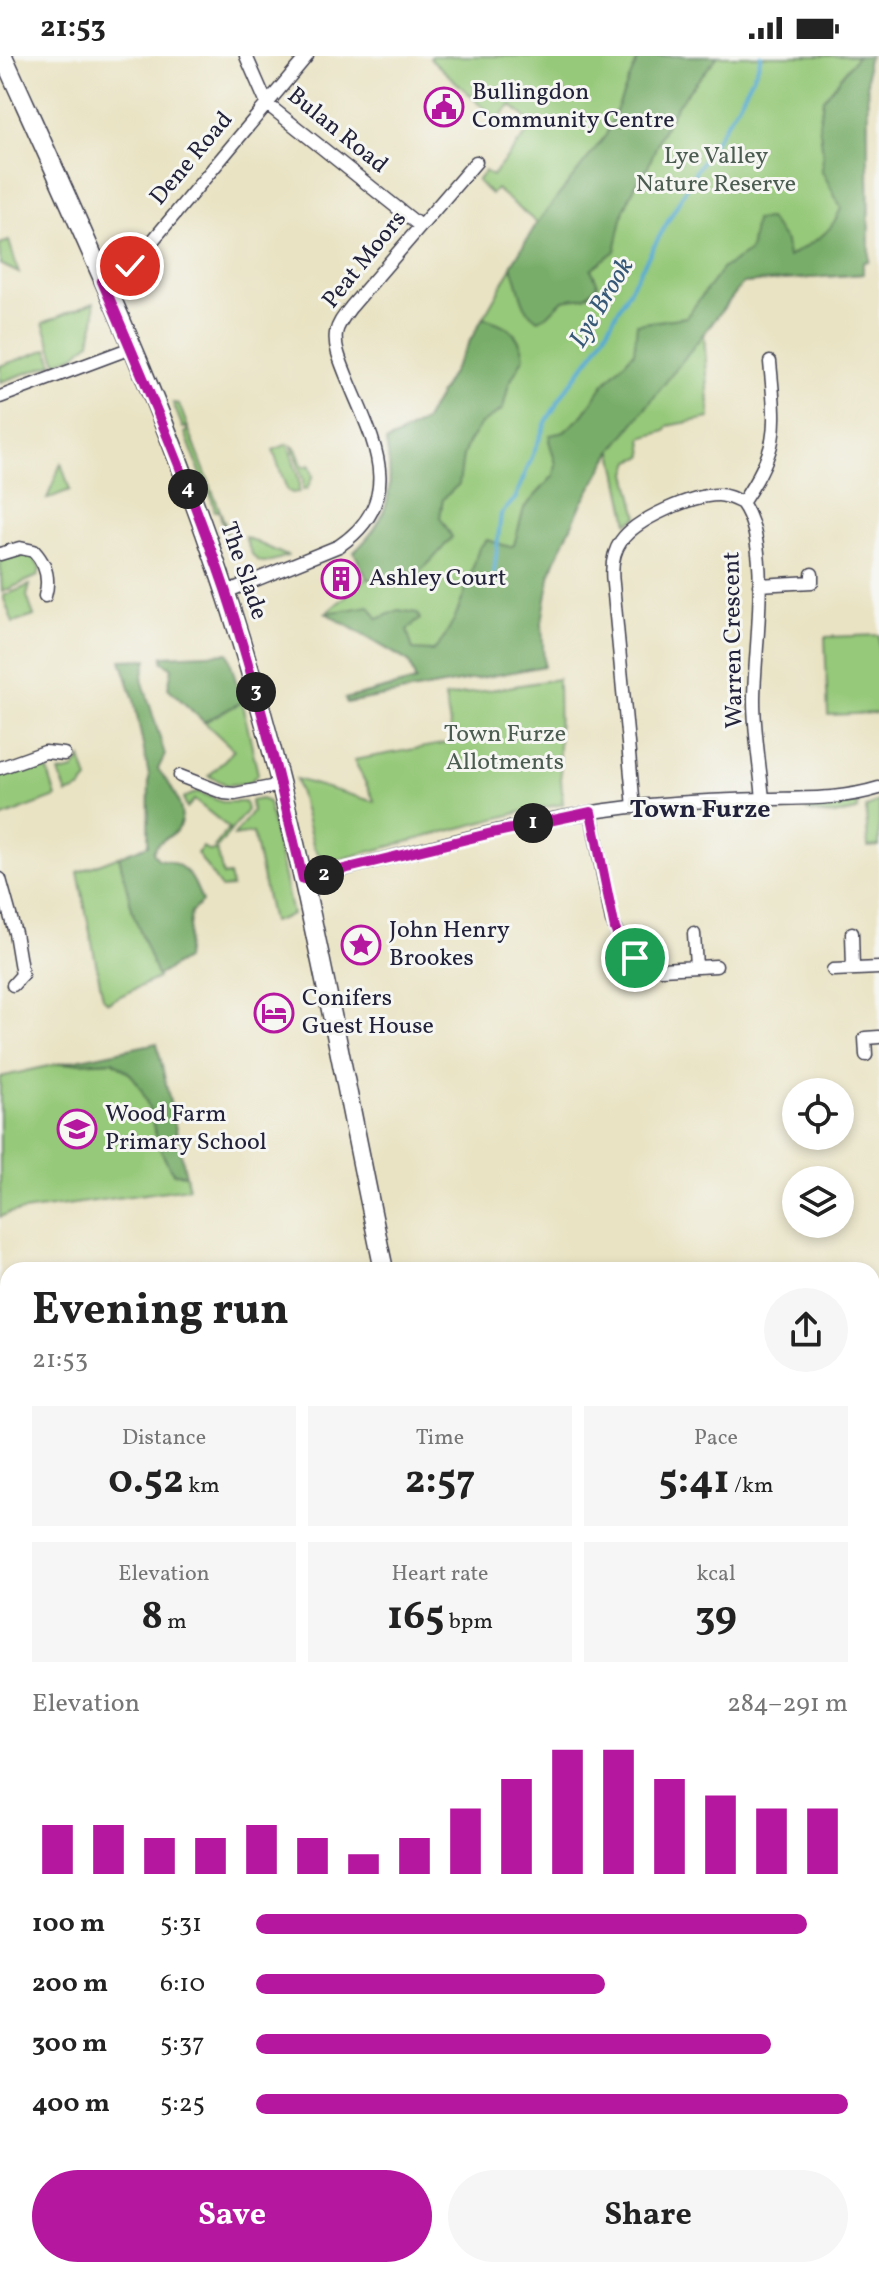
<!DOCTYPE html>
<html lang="en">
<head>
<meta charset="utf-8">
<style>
	:root { --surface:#fff; --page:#f6f6f6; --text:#222; --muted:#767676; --accent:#b5179e }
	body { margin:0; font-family:Vollkorn,serif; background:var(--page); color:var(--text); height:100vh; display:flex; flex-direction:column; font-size:30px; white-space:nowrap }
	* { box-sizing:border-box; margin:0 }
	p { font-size:26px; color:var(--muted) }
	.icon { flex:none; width:44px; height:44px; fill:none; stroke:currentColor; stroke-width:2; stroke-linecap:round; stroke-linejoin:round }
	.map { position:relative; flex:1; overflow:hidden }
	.drawer { position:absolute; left:0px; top:1206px; width:880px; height:1016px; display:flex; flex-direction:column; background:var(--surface); border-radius:24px 24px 0 0; box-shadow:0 4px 12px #0003 }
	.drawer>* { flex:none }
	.controls { position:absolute; left:782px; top:1022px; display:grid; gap:16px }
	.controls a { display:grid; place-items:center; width:72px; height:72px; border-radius:50%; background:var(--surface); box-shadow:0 4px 12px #0003; font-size:40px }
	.pin { position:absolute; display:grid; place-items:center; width:68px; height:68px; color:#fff; margin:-34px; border:4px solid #fff; border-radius:50%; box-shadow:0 2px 8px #0007 }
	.km { position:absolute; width:40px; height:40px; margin:-20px; border-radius:50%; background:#222; color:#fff; font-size:22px; line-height:40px; text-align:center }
	.round { display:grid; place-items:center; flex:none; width:84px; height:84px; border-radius:42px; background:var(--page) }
	.overview { display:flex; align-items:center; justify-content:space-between; height:136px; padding:0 32px }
	h1 { font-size:44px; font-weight:700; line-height:60px }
	.figures { display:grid; grid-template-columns:repeat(3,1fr); gap:12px; height:136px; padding:8px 32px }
	.figures div { display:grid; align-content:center; border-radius:0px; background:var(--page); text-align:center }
	.figures b { font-size:40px; font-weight:700 }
	.figures small { font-size:22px; font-weight:400 }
	.figures p { font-size:22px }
	.chart { height:224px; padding:16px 32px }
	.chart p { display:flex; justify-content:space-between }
	.chart svg { width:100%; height:144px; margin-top:8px; stroke:var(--accent); stroke-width:6 }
	.button { display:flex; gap:16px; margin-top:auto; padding:16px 32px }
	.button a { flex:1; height:92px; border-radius:48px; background:var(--accent); color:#fff; font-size:32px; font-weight:700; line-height:92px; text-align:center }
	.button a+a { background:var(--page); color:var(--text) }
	ul { padding:0 32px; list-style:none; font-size:26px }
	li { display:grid; grid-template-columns:128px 96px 1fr; align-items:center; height:60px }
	li i { height:20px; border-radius:10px; background:var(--accent) }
	.status { display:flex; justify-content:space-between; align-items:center; height:56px; padding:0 40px; background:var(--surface); direction:ltr }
	.status svg { height:22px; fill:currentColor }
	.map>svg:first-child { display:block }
</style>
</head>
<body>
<div class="status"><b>21:53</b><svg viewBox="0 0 49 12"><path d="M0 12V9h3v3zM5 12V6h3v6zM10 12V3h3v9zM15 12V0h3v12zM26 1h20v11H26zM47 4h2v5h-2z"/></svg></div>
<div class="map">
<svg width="879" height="2222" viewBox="0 0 879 2222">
	<rect width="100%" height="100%" fill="#f6f6f2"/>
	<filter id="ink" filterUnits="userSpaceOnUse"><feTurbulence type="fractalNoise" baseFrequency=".0125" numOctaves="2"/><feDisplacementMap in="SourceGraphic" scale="16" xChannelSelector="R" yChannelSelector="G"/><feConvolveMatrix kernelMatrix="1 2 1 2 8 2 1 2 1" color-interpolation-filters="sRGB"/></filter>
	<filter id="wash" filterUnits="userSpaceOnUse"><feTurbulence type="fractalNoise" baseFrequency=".006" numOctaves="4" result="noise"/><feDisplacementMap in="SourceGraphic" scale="32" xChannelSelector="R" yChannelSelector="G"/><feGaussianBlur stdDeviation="1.8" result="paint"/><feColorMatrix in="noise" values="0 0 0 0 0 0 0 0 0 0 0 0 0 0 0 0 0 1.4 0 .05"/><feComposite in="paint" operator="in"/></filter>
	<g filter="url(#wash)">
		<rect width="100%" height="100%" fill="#e9e3c3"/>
		<path fill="#96c979" stroke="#5c765a" stroke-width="2" d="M432,0H870L867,5L869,205L863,206V218L743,227L704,278L710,362L668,370L666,375L642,382L644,400L631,405L627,417L638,461L628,467L613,395C580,443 546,506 542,566C541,580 543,595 544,610L347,647L345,643L416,625L409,606L326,557L367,522L354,496C390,463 395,433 386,386L424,366L537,167L496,133L491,138L477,125L485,115L492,120L534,69L511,49L497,64L430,2Z
			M9,185L19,217L0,208V188Z
			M94,246L95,259L90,286L75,299L57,307L43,267Z
			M48,293L53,308L0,326V310Z
			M173,347L179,348L228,476L225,477L219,455H215L209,434H207L185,377L188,375L186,371L183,372Z
			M288,388L299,424V436L292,437L287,434L273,394Z
			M292,390L296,393L303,411L310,409L313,420L307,433L303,434V424Z
			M61,407L70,434L47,443Z
			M245,481L287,500C259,510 255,510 245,481Z
			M19,498L32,499L40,512L38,520L2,536L0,503Z
			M30,529L27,540L34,560L13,567L3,540Z
			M879,579V657L828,659L825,581Z
			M558,623L559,698L563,748L521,756L338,804C327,804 321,802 314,792L296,723L375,746L354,704L453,686L445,641Z
			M242,646L258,718L249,727L227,729L209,720L234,694L204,666Z
			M81,702L88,724L80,733L67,738L59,717L73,714Z
			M39,705L46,709L56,741L0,762V718Z
			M198,736L222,746H245L247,754L217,792L214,791L229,772L194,744L187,752L183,742Z
			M261,743L268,746L292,859L272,866L253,777L234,780L252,755L251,745Z
			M879,745V790L868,791L866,752Z
			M859,746L857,755C841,759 823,760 807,755L804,751Z
			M203,791L209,795L217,794L223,820L229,819L232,831L221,832L197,797Z
			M119,800L133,857L158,922L108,946L103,942L78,816Z
			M113,1005C119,1010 128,1015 133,1021C156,1050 151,1089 174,1117L186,1119L189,1132L9,1157L0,1161V1021L57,1008Z
			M879,1678V1726L876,1727L875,1707L872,1706L874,1695L872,1683Z
			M236,2214H355L350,2222H245Z"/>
		<path fill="#78ad69" stroke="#4d6852" stroke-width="2" d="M639,0H718L678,48L661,78L648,111L636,128L624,154L615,195L591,213L598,228C585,246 582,240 563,244L548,259L539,264C518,255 521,227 511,210L537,167L606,79Z
			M857,0H870L867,5L869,205L863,206V218L743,227L613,394L581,449L551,514L542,566L544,610L347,647L345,643L416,625L409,606L326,557L369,550L378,563L398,554L417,557L420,563L407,574L413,594L432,595C454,580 470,519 479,492L487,484L510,491L514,489L524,452L554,419L556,408L549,385L550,379L564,376L584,358L603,329L634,296L637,268L686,261L723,212L750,195L755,164L769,163L786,186L788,201C813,185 829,182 841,152L822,115L823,98L819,68L823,44Z
			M483,262C505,267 521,277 524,301L509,328L503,353L480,369L468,387L463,400L459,428L443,443L440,461L452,481C428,509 408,538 367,522L354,496C390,463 395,433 386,386L424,366Z
			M228,597L242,646L204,666L168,632L172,612L162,605L163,600Z
			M147,603L142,623L165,699L158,713C169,727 191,756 177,774C169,783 157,784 153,796L158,803C185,806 194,821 202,846L191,856L185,903L157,920L133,857L119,800L148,789L149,720L134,644L121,604Z
			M157,987L186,1119L174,1117C151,1089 156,1050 133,1021C128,1015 119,1010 113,1005L57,1008Z"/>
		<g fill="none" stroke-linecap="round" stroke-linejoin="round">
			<path stroke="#56abd2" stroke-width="4" d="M494,517L501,458L515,443L547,364L567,332L596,294L696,115L738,49L757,13L761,0"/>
		</g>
	</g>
	<g filter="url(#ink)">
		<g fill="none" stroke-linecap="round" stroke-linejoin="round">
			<g stroke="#403f4f" stroke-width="15">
				<path id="minor" d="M246,0L267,48L420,170
					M102,225L130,210L139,201L307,0
					M0,341L131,292
					M742,447C781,390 776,372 770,306
					M0,498L20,492L34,495C46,508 50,523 45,540
					M759,529L812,526V518
					M226,536L339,490C410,441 371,381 346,319C341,306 334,291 336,277C338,267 345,259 351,251L476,106
					M0,712L45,696L64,698
					M180,720L224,737L235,738L281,729
					M634,751L613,528C611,512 612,498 621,485C636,463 692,439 718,439C727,439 734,443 742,447C773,490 754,592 754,644C754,676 760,710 763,743
					M591,756L612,865L623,890L642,906L661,913L716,910
					M0,823L15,877L22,919L13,929
					M303,823C411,798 519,764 630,751C674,746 720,744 764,743C804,742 840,744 879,732
					M852,877L853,913
					M694,878L696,911
					M833,914L879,912
					M866,999L865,982L879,981
					M0,1493H8
					M872,1571L879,1578
					M872,1886L879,1885
					M0,1947L8,1943
					M0,2116L8,2112
					M807,2222L824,2214"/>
			</g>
			<g stroke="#403f4f" stroke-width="19">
				<path id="tertiary" d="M872,1249H879
					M0,1321H8
					M179,2222L199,2214"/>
			</g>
			<g stroke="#403f4f" stroke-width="21">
				<path id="secondary" d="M3,0C89,190 179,382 240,582C304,789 339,1003 384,1214
					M860,2214L864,2222"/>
			</g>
			<use href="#minor" stroke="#fff" stroke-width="12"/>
			<use href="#tertiary" stroke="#fff" stroke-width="16"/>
			<use href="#secondary" stroke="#fff" stroke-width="18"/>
		</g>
	</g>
	<g fill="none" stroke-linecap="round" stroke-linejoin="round" filter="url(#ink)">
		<g stroke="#fff" stroke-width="16">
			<path id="route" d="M130,210L102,225C146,328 190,430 226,536C257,630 280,727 303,823L492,777L591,756L615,873L623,890L635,902"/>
		</g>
		<use href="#route" stroke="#b5179e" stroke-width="10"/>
	</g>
	<defs>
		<g id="civic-ring" transform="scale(2)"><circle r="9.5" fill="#f6f6f2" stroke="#b5179e" stroke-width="1.5"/><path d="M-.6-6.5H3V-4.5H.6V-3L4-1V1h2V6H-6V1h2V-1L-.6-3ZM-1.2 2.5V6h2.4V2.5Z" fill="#b5179e"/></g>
		<g id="building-ring" transform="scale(2)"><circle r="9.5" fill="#f6f6f2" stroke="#b5179e" stroke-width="1.5"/><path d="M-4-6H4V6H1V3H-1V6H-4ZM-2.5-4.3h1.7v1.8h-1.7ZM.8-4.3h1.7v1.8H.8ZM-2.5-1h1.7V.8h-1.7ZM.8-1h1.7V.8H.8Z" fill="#b5179e"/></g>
		<g id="sight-ring" transform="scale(2)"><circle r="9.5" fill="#f6f6f2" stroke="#b5179e" stroke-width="1.5"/><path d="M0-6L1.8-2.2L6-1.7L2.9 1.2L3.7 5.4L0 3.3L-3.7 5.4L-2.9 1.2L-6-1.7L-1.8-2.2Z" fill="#b5179e"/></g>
		<g id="hotel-ring" transform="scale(2)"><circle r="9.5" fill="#f6f6f2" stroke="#b5179e" stroke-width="1.5"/><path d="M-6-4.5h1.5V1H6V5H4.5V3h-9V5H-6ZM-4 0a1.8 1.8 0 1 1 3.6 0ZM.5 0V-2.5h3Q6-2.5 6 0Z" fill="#b5179e"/></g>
		<g id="school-ring" transform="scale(2)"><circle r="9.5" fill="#f6f6f2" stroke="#b5179e" stroke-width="1.5"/><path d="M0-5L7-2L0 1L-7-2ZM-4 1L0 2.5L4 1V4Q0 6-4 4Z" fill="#b5179e"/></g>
	</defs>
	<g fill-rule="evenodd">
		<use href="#civic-ring" x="444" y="51"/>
		<use href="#building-ring" x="341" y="523"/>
		<use href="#sight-ring" x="361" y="889"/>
		<use href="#hotel-ring" x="274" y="957"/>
		<use href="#school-ring" x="77" y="1073"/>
	</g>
	<g text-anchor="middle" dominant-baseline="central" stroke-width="6" stroke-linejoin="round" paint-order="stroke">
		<g font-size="24" fill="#22223b" stroke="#f6f6f2" text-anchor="start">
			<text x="472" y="37">Bullingdon<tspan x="472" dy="28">Community Centre</tspan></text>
			<text x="369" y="523">Ashley Court</text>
			<text x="389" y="875">John Henry<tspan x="389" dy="28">Brookes</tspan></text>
			<text x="302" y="943">Conifers<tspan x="302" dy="28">Guest House</tspan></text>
			<text x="105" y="1059">Wood Farm<tspan x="105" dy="28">Primary School</tspan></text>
		</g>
		<g font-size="24" fill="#22223b" stroke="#f6f6f2">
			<text transform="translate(337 75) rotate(39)">Bulan Road</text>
			<text transform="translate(192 103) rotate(-50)">Dene Road</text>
			<text transform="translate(365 204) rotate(-51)">Peat Moors</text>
			<text transform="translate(243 515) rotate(71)">The Slade</text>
			<text transform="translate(734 584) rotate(-91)">Warren Crescent</text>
		</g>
		<g font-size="24" fill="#4b5c51" stroke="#f6f6f2">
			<text x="716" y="101">Lye Valley<tspan x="716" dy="28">Nature Reserve</tspan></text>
			<text x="505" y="679">Town Furze<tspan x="505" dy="28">Allotments</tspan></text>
		</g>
		<g font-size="26" font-style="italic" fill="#375977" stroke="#f6f6f2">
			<text transform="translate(602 247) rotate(-59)">Lye Brook</text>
		</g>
		<g font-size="26" font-weight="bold" fill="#22223b" stroke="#f6f6f2">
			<text x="700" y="754">Town Furze</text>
		</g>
	</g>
</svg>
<div class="controls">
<a><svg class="icon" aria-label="locate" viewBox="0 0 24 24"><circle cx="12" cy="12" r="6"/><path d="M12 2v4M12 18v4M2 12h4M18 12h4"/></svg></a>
<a><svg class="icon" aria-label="layers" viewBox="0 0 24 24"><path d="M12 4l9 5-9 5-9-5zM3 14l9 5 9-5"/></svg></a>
</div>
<div class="pin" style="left:635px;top:902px;background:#1e9e55"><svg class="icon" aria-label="arrive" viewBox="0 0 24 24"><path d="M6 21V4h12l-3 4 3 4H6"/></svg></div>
<div class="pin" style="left:130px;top:210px;background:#d93025"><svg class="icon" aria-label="check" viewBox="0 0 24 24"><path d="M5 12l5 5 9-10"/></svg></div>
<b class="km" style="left:533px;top:767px">1</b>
<b class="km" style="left:324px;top:819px">2</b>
<b class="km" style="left:256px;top:636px">3</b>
<b class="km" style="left:188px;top:433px">4</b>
<section class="drawer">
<div class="overview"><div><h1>Evening run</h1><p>21:53</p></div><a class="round"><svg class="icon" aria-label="share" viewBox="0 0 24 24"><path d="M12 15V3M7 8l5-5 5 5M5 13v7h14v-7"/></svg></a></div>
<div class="figures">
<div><p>Distance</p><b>0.52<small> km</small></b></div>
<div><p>Time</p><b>2:57</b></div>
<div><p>Pace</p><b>5:41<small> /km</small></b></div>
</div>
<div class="figures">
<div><p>Elevation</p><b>8<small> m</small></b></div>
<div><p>Heart rate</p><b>165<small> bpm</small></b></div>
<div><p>kcal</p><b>39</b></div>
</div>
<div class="chart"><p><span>Elevation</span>284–291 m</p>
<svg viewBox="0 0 160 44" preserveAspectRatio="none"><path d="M5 44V29M15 44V29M25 44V33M35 44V33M45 44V29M55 44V33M65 44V38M75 44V33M85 44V24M95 44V15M105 44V6M115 44V6M125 44V15M135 44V20M145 44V24M155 44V24"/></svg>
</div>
<ul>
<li><b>100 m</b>5:31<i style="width:93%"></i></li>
<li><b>200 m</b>6:10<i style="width:59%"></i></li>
<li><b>300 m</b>5:37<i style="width:87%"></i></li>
<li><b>400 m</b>5:25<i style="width:100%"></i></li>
</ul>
<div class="button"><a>Save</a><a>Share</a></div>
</section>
</div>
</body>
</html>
